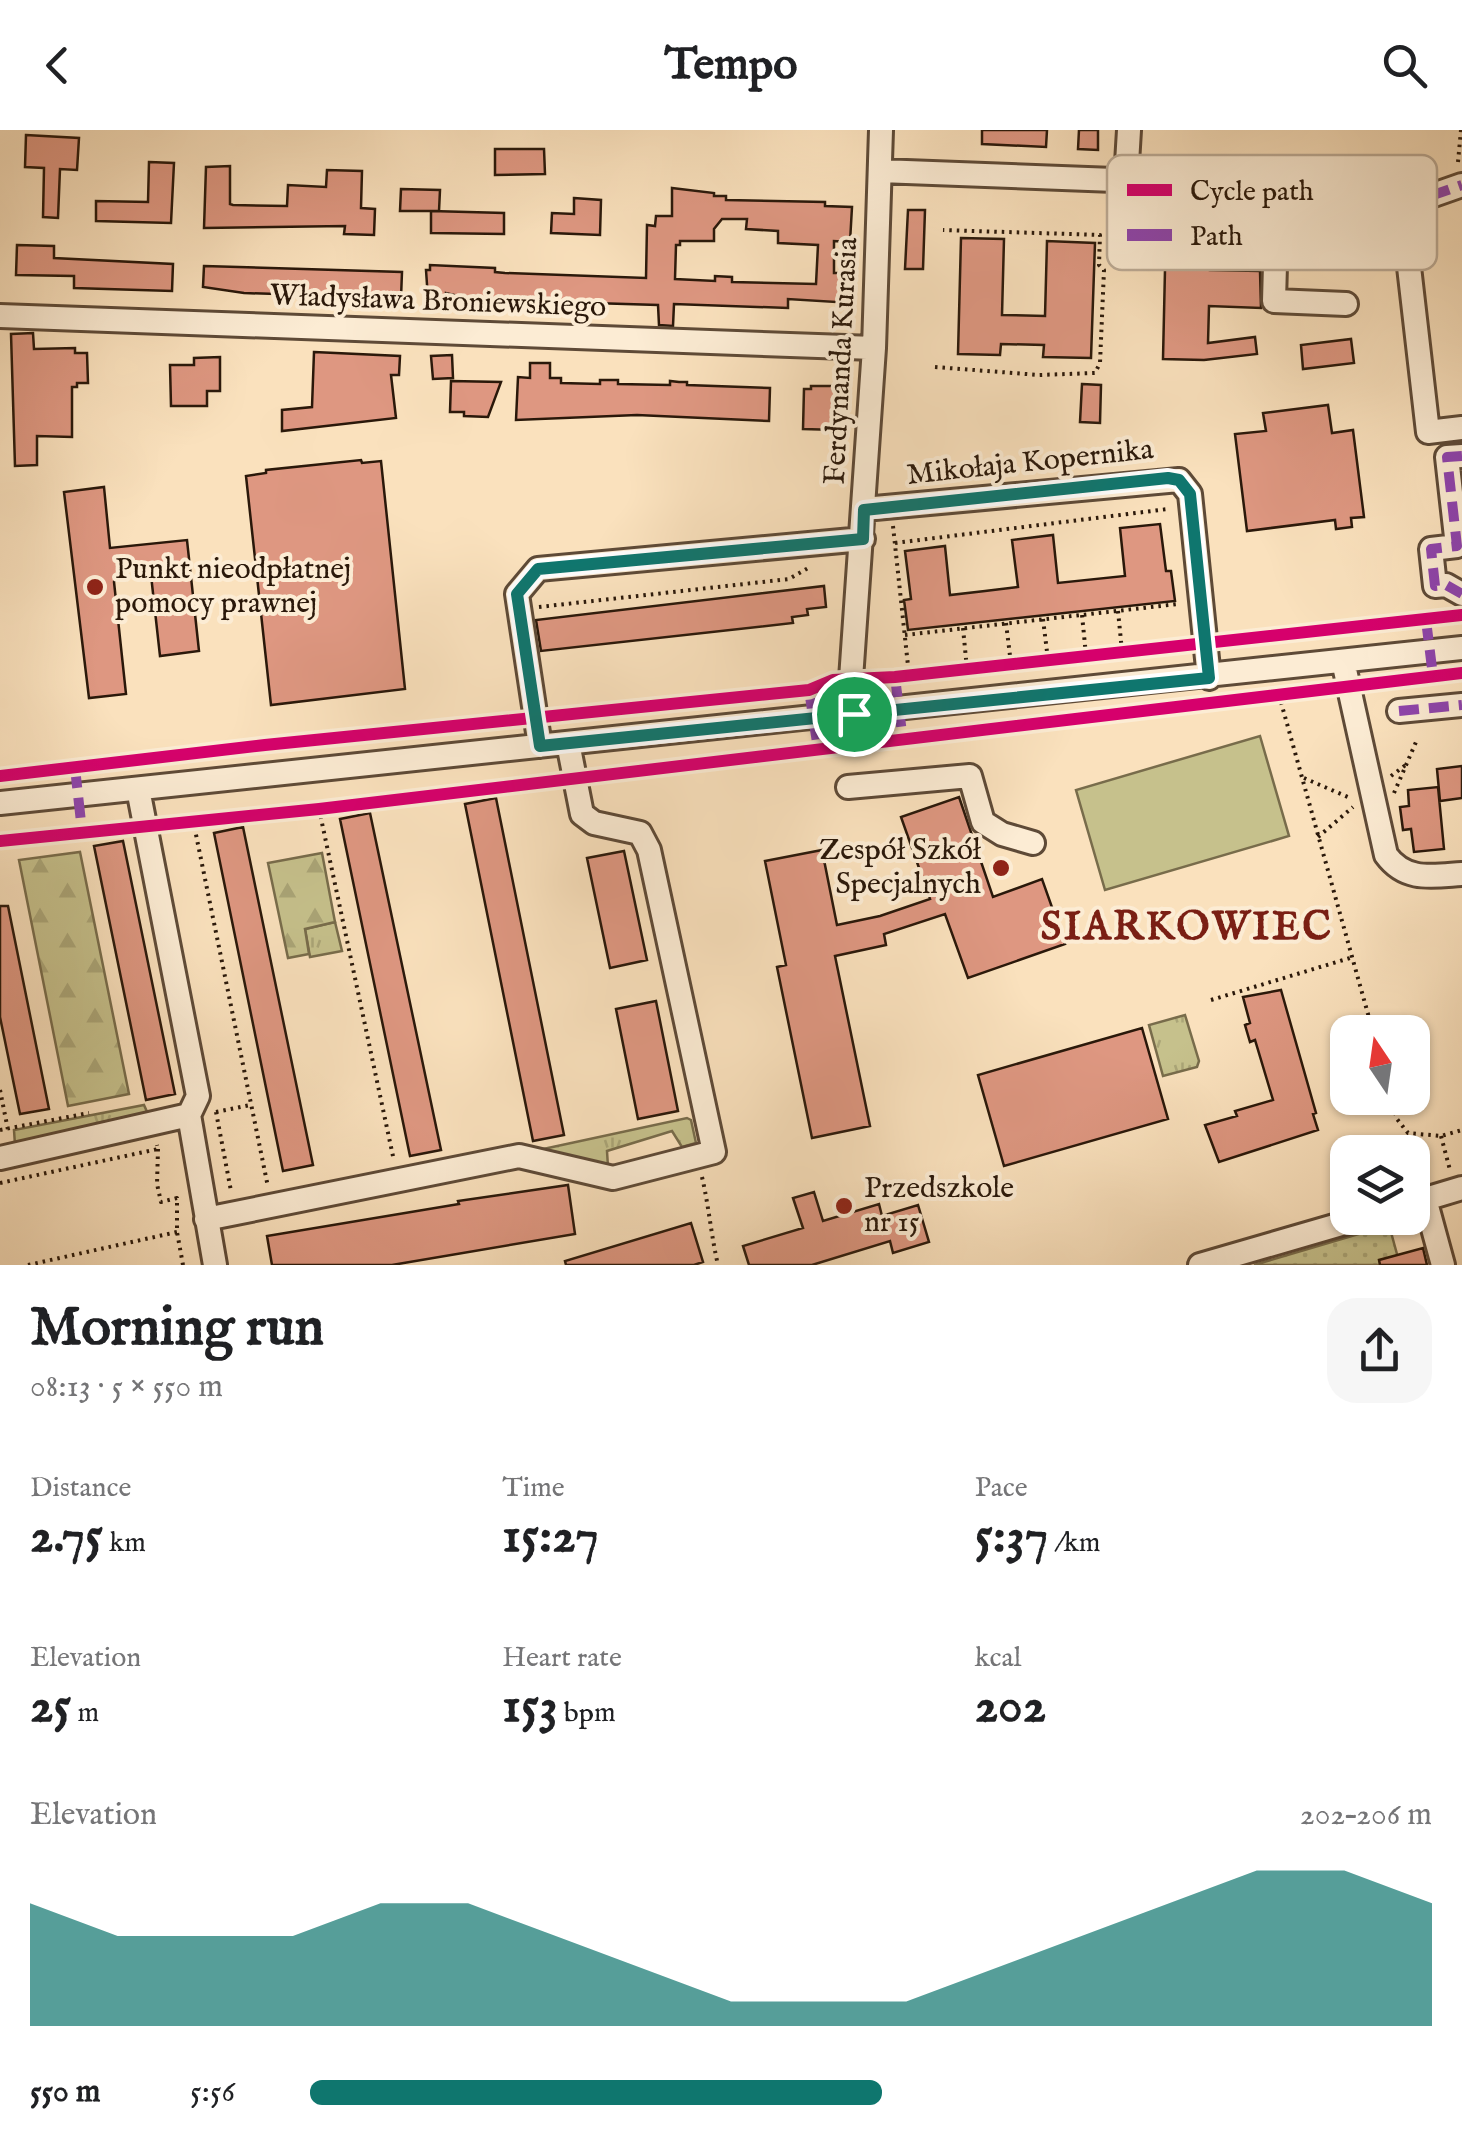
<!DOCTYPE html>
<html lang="en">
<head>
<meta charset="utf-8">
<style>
	:root { --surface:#fff; --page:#f6f6f6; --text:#202124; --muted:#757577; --accent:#0f766e }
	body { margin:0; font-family:"IM FELL English",serif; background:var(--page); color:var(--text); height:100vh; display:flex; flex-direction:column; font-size:38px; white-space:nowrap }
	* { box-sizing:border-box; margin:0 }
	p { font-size:32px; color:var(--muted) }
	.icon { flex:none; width:55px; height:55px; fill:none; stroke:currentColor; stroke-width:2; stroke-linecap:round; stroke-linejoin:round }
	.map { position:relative; height:1135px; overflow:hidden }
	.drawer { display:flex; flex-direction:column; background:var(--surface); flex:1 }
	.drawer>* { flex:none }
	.needle { width:65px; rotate:347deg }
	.controls { position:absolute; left:1330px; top:885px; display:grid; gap:20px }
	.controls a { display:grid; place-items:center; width:100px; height:100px; border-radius:20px; background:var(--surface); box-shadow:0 2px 8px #0004; font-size:50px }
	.pin { position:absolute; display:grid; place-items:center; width:85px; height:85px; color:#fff; margin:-42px; border:5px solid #fff; border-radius:50%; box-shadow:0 2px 10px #0007 }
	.round { display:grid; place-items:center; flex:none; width:105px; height:105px; border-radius:30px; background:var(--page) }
	.head { display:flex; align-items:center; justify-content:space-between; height:170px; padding:0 30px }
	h1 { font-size:55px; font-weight:700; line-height:75px }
	.stats { display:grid; grid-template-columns:repeat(3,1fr); gap:15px; height:170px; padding:10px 30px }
	.stats div { display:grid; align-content:center }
	.stats b { font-size:50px; font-weight:700 }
	.stats small { font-size:28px; font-weight:400 }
	.stats p { font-size:28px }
	.chart { height:280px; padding:20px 30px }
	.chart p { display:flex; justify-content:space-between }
	.chart svg { width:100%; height:180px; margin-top:10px; fill:var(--accent); opacity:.7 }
	ul { padding:0 30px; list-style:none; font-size:32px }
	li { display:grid; grid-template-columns:160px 120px 1fr; align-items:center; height:75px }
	li i { height:25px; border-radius:12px; background:var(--accent) }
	header { display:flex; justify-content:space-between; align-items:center; height:130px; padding:0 30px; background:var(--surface); font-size:45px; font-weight:700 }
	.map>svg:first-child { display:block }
</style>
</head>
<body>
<header><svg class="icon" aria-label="back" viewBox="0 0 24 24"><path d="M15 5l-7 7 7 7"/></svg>Tempo<svg class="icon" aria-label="search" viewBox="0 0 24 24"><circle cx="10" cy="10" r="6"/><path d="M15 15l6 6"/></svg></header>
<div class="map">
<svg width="1462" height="1135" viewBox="0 0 1462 1135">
	<defs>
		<pattern id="grass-tufts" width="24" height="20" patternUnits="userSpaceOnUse" patternTransform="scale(2.5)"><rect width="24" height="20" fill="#c6c18c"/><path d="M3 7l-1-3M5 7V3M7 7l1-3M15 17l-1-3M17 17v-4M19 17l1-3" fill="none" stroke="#aaa577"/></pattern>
		<pattern id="forest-firs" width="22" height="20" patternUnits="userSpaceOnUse" patternTransform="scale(2.5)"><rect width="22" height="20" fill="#c6c18c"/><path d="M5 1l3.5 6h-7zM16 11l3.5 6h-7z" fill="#aaa577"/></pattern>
		<pattern id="garden-dots" width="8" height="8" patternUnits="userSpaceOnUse" patternTransform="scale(2.5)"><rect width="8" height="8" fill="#c6c18c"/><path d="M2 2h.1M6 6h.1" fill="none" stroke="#aaa577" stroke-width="1.8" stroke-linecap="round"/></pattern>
	</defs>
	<rect width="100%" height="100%" fill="#fae1bd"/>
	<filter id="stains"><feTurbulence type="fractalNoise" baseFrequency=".002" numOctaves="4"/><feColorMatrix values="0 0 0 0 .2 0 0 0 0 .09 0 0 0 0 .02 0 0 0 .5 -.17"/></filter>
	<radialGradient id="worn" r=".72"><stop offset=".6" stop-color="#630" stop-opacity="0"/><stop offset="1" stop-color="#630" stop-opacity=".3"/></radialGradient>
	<path fill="url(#grass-tufts)" stroke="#786c4b" stroke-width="2.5" d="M335,792L342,821L310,827L305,799Z
		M1185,885L1199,931L1197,937L1163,946L1149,895Z
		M144,975L148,984L15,1015L14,1000Z
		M687,988L691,990L696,1013L682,1017L672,1001L607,1021L608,1037L534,1021Z"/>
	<path fill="url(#forest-firs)" stroke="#786c4b" stroke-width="2.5" d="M80,722L129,964L68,976L19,730Z
		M322,723L335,792L305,799L309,824L288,828L268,733Z"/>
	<path fill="url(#garden-dots)" stroke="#786c4b" stroke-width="2.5" d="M1389,1095L1400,1135H1254Z"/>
	<path fill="#c6c18c" stroke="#786c4b" stroke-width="2.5" d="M1260,606L1289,706L1105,760L1076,660Z"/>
	<path fill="#de9781" stroke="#2a180a" stroke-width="2.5" fill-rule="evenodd" d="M982,0H1047L1046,17L982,14Z
		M1079,0H1098V20L1078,19Z
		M26,5L79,8L77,40L60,39L58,88L43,87L44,38L25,37Z
		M495,19H544L545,44L495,45Z
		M149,32L174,33L171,93L96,91V71L148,72Z
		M230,36V74L233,75L287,76L288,55L326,57L327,40L362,41L361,78L375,79L374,105L344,104L345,96L204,98L206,37Z
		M672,58L714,63V66H726V70L825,72V76L852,77L850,112L834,111V143H844L843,152L854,153L852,173L788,169V178L674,174L673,196L659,195L658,175L559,172L530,175L475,170L446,163V169H428L426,140H430V135L495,138V142L505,143L646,148L647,95L655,96L656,86H672ZM722,89H747L746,99L778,101V113L818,115L816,154L732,152V147L715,146V151L675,149L676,115H680V111H714V99Z
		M401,59L440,60L439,81H400Z
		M574,68L601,70L600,105L551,103L552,83L574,84Z
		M908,80H925L923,139H905Z
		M431,81L504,83V104L431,103Z
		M1166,95L1211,96L1210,140L1260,141L1261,178L1209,176L1208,213L1255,207L1257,224L1204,230L1163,229Z
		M961,108L1004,109L1002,185L1045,186L1047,111L1095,113L1091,228L1043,227L1044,215L1001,214L1000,225L958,224Z
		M17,115L54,116V128L173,134L172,161L74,158V146L16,145Z
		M204,136L402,142L401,168L244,163L203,157Z
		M33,203L34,219L75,218V223H87L88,253H77V257H72V307L37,306V335L15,336L11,204Z
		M1351,209L1354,233L1303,239L1301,215Z
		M314,222L400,226L399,245H391L396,288L282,301V280L312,277Z
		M452,225L453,248L433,249L431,226Z
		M220,227V261H207V276H171L170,235H194V228Z
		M530,233H550V248H561V253L600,254V250H618V254L670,255V251L679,252H687V255L770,258L769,291L637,285L516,290L518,247L530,248Z
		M451,251L501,252L488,287L464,286V282H450Z
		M1082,254L1101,255L1100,293L1080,292Z
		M811,256H833V260H839L838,300L803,299L804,259H811Z
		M1328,275L1332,303L1353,300L1364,387L1351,388L1352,397L1336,399L1335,390L1247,401L1235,304L1266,301L1263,283Z
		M361,330L362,333L381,331L405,559L271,575L246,346L266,343V340Z
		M104,357L110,418L187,410L199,521L160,526L150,436L119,439L114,452L126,564L89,568L64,362Z
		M1160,394L1166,441H1171L1175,471L908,500L904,470L911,469L905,421L945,416L950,465L985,461L1018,457L1012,410L1053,405L1058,453L1125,446L1120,398Z
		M824,456L826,477L807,479L808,485L792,487L793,493L541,521L536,490Z
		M1462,636V668L1440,671L1437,639Z
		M1438,657L1444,719L1414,722L1411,699L1403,700L1400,677L1409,676L1408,660Z
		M959,667L993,767L1042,749L1065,814L968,848L945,784L884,804L886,815L835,826L870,996L812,1008L777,837L786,835L765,731L822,720L837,795L880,786L930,769L901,687Z
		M496,668L564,1005L533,1011L465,674Z
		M370,683L441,1020L410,1026L340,689Z
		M243,697L313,1035L283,1041L214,703Z
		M123,711L175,964L146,970L94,716Z
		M624,721L647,830L610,838L587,728Z
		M0,776H8L49,979L20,984L0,887Z
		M1281,860L1316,983L1313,984L1318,1000L1219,1032L1205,995L1237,986L1235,981L1273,970L1255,910L1250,912L1245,895L1250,893L1243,867Z
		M656,871L678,981L638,989L616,879Z
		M1142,898L1168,989L1004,1036L978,945Z
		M568,1055L575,1104L392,1135H272L267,1106L459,1074L458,1071Z
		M814,1062L823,1091L879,1074L882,1086L918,1075L929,1112L893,1123L890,1111L812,1135H749L743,1116L803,1098L793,1068Z
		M691,1093L703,1132L694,1135H566L565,1131Z
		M1423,1118L1427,1135H1380L1379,1130Z"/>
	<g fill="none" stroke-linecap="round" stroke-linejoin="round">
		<g stroke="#5e4a37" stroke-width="28">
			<path id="minor" d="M880,41L1375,60L1395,66L1402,76
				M1126,50L1129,0
				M1269,57L1266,126L1275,135L1274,171L1346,174
				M1402,76L1428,302L1462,298
				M1402,76L1462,55
				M0,186L874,218
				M1462,326L1447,327L1457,416L1431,419L1435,456L1446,455L1462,464
				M864,379L1179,350L1190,364L1209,548
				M1343,531L1386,725C1406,752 1432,746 1462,744
				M1399,581L1462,575
				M854,584L851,549L874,218L881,0
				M540,616L517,464L538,439L863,409
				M848,657L970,646L983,692L1002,704L1033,713
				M138,659L198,966L189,985L215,1135
				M0,673L1462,518
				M0,1028L189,985
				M1425,1069L1443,1135
				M1412,1073L1462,1058
				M206,1089L519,1026L613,1048L714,1022L649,720L640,703L594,693L582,684L568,613
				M1200,1135L1362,1088"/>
		</g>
		<path stroke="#2a180a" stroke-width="4" stroke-dasharray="2.5 5" stroke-linecap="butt" d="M1458,32L1461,0
			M935,237L1039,245L1095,243L1100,233L1104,140L1099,135L1100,105L943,100
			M893,396L909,545
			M895,413L1168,379
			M539,477L789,449L810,437
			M1118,481L1122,521
			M1082,485L1086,525
			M1043,489L1048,530
			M1006,493L1011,534
			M963,498L967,539
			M905,505L1178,474
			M1279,565L1373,902
			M1391,646L1407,634
			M1304,648L1350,668
			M1394,663L1416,612
			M319,679L394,1031
			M193,690L268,1057
			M1318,707L1353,677
			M1211,870L1350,828
			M0,960L8,1000
			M1391,968L1397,989L1408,1003L1441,1006L1462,1000
			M216,982L231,1061
			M216,982L250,975
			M0,1000L89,983
			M1441,1006L1450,1040
			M158,1019L157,1054L161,1072L177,1068V1102L183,1135
			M702,1047C709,1077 711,1105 718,1135
			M0,1053L158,1019L157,1015
			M28,1135L177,1102"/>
		<use href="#minor" stroke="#fcecd4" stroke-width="22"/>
		<path stroke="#8e44ad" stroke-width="10" stroke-dasharray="20 10" stroke-linecap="butt" d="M1402,76L1462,55
			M1462,326L1447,327L1457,416L1431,419L1435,456L1446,455L1462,464
			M1426,490L1433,546
			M895,547L903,611
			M809,560L818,619
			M1399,581L1462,575
			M75,638L82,701"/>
		<g stroke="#fcecd4" stroke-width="19">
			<path id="cycleway" d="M0,646L265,615L809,560L833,550L895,547L1462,485
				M0,711L319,679L1462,543"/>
		</g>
		<use href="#cycleway" stroke="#d6006c" stroke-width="12"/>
	</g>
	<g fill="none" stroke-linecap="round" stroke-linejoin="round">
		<g stroke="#fff" stroke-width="20">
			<path id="route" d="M1168,348L1179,350L1190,364L1209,548L540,616L517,464L538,439L863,409L864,380Z"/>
		</g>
		<use href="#route" stroke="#0f766e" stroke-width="12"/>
	</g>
	<g fill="#8f2418" stroke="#fcecd4" stroke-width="4">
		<circle cx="95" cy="457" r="10"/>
		<circle cx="1001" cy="738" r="10"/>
		<circle cx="844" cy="1076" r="10"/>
	</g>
	<g text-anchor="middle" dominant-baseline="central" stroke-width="8" stroke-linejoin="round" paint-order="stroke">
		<g font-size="30" fill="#2a180a" stroke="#fcecd4">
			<text transform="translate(438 172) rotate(2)">Władysława Broniewskiego</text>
			<text transform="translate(842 231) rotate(-87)">Ferdynanda Kurasia</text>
			<text transform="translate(1030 333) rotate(-6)">Mikołaja Kopernika</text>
		</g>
		<g font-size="30" fill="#2a180a" stroke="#fcecd4" text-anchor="start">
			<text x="115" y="440">Punkt nieodpłatnej<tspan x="115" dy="34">pomocy prawnej</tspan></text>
			<text x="981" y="721" text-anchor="end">Zespół Szkół<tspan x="981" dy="34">Specjalnych</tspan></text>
			<text x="864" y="1059">Przedszkole<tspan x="864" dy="34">nr 15</tspan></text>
		</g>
		<g font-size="40" font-weight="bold" letter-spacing="2.5" fill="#7a1f14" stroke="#fcecd4">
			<text x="1187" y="798">SIARKOWIEC</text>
		</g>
	</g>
	<rect x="1107" y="25" width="330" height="115" rx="15" fill="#fcecd4" stroke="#bdac97" stroke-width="2.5"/>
	<rect x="1127" y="54" width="45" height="12" fill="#d6006c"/>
	<rect x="1127" y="99" width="45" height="12" fill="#8e44ad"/>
	<g font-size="28" fill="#2a180a">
		<text x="1190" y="70">Cycle path</text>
		<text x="1190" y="115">Path</text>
	</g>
	<rect width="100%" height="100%" filter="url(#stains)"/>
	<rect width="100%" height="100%" fill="url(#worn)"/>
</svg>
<div class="controls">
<a><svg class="needle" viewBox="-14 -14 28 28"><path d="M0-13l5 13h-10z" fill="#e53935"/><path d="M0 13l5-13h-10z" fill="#757577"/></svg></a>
<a><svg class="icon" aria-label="layers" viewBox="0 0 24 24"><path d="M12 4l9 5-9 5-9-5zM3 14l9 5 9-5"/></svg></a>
</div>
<div class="pin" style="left:854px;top:584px;background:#1e9e55"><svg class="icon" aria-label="arrive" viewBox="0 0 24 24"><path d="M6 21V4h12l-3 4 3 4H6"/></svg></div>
</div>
<section class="drawer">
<div class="head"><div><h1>Morning run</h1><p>08:13 · 5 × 550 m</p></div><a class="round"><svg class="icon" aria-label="share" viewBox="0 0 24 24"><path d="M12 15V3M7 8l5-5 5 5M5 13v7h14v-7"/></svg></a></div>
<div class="stats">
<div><p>Distance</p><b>2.75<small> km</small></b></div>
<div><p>Time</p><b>15:27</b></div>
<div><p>Pace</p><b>5:37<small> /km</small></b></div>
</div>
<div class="stats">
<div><p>Elevation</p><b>25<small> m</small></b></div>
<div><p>Heart rate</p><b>153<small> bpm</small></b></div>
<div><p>kcal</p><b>202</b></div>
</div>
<div class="chart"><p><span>Elevation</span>202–206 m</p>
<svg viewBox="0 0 160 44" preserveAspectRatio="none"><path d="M0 44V14L10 22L20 22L30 22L40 14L50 14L60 22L70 30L80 38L90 38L100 38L110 30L120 22L130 14L140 6L150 6L160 14V44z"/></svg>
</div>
<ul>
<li><b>550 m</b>5:56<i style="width:51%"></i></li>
</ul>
</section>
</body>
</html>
